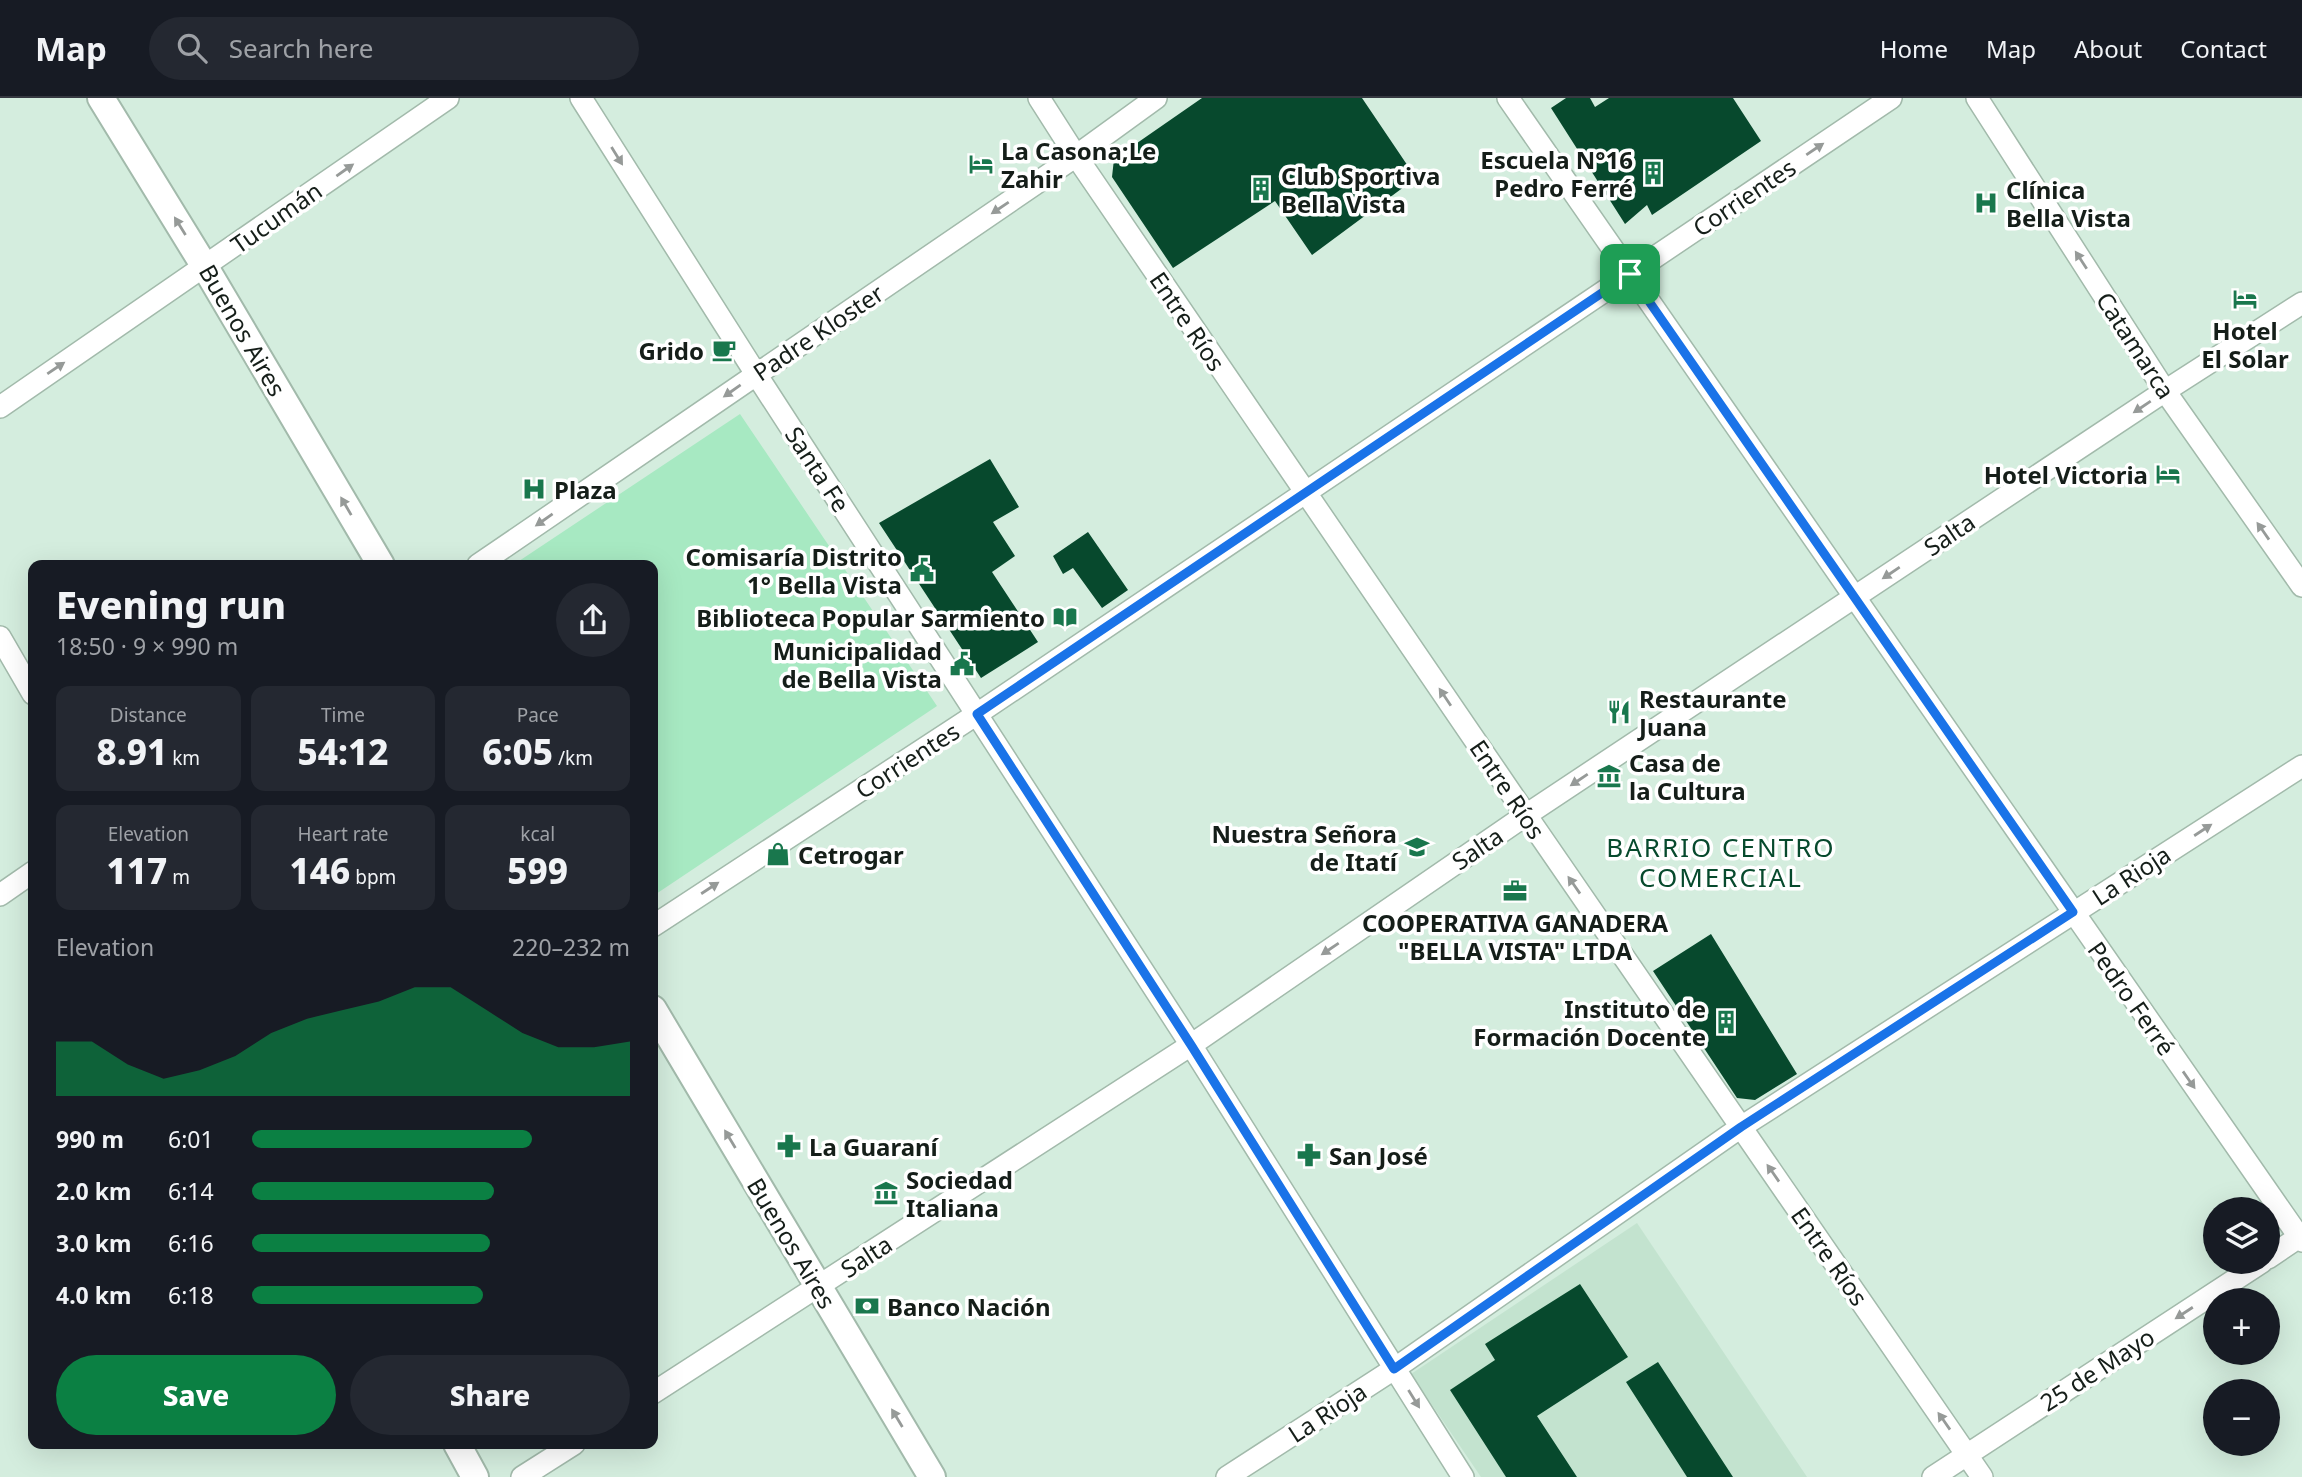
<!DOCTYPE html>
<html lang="en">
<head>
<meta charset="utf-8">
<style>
	:root { --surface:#171b24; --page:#242831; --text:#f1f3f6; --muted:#9ea1a6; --line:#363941; --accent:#0b8043 }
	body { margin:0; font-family:"Noto Sans",sans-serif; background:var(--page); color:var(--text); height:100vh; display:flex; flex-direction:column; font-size:26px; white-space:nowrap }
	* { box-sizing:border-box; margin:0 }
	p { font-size:23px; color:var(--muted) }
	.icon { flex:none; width:38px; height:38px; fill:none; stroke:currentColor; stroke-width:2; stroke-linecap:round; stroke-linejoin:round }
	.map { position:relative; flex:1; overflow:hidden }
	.details { position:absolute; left:28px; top:462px; width:630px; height:889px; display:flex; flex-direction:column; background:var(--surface); border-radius:14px; box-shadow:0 7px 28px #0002 }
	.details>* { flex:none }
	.controls { position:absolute; left:2203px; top:1099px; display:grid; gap:14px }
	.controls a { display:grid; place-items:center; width:77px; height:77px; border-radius:50%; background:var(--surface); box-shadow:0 7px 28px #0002; font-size:35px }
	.pin { position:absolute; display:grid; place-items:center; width:60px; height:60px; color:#fff; margin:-30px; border-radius:14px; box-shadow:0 4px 10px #0006 }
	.round { display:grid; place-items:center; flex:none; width:74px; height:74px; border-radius:37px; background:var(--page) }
	.head { display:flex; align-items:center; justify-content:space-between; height:119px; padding:0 28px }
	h1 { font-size:38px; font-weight:800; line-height:52px }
	.figures { display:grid; grid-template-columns:repeat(3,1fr); gap:10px; height:119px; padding:7px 28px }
	.figures div { display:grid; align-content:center; border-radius:14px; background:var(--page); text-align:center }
	.figures b { font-size:35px; font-weight:800 }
	.figures small { font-size:19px; font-weight:400 }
	.figures p { font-size:19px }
	.chart { height:196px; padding:14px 28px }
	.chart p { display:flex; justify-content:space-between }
	.chart svg { width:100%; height:126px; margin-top:7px; fill:var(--accent); opacity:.7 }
	.primary-button { display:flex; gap:14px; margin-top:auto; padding:14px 28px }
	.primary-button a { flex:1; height:80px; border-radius:42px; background:var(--accent); color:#fff; font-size:28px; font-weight:800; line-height:80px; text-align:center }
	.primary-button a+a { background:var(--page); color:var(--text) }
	ul { padding:0 28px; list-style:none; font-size:23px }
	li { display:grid; grid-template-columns:112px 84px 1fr; align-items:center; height:52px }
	li i { height:18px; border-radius:9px; background:var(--accent) }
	header { display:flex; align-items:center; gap:42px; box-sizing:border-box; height:98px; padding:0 35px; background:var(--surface); border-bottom:2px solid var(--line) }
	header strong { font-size:33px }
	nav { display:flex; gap:38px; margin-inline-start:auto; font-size:24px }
	.search { width:490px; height:63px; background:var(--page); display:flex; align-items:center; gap:18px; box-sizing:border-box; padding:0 24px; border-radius:38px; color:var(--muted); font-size:26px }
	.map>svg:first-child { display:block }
</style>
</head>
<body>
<header>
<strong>Map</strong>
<div class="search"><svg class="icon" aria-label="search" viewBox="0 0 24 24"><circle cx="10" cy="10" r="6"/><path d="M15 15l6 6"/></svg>Search here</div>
<nav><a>Home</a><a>Map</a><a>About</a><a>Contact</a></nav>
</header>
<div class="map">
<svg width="2302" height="1379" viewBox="0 0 2302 1379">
	<rect width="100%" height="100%" fill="#d4edde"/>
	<path fill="#c3e3cf" d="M1637,1125L1807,1379H1481L1411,1276Z"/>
	<path fill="#a7e9c2" d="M740,316L937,608L653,798V467H513Z"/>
	<path fill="#07492d" d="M1202,0H1362L1416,80L1312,157L1275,103L1173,170L1112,79L1114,61Z
		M1566,0H1590L1595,9L1609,0H1733L1761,43L1652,117L1647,107L1625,126L1551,10Z
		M990,361L1019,409L993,424L1015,458L992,474L1038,544L981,580L879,425Z
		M1088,434L1128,492L1102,510L1073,470L1063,476L1053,458Z
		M1711,836L1797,976L1755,1002L1737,1000L1653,873Z
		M1580,1186L1628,1259L1537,1318L1577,1379H1506L1450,1292L1495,1262L1485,1246Z
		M1658,1264L1733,1379H1687L1626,1284Z"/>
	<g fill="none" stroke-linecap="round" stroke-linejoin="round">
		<g stroke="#a2baab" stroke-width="24">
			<path id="minor" d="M581,0L756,276L1191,947L1463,1379
				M1039,0L1076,58L1526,717L1982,1379
				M1508,0L2302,1143
				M1977,0L2165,293L2302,488
				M0,309L448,0
				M478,467L1076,58L1156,0
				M0,539L33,596
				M0,797L33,774
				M653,828L977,616L1891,0
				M2268,1160L2302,1137
				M653,1295L1191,947L1526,717L2165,293L2302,205
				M522,1379L574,1346
				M1227,1379L1394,1271L1741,1029L2302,668
				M1933,1379L2262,1164"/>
		</g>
		<g stroke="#a2baab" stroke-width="30">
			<path id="tertiary" d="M101,0L205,169L381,467
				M653,911L932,1379
				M457,1346L475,1379"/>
		</g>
		<use href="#minor" stroke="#fff" stroke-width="21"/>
		<use href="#tertiary" stroke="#fff" stroke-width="26"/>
	</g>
	<defs><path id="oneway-solid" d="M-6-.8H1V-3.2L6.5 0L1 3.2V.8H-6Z" transform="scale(1.75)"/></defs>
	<g fill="#969a98">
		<use href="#oneway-solid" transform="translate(1815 51) rotate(-34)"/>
		<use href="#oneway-solid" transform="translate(617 58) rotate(58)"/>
		<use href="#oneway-solid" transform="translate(345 72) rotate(-35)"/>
		<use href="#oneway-solid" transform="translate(1000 110) rotate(146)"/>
		<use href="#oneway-solid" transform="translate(180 128) rotate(-122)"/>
		<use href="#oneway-solid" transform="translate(2081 162) rotate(-123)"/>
		<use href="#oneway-solid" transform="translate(56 270) rotate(-34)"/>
		<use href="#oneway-solid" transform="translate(732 293) rotate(145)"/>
		<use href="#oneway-solid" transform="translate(2142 309) rotate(146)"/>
		<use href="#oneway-solid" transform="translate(346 408) rotate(-120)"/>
		<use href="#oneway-solid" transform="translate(544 422) rotate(145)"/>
		<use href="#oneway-solid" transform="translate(2263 433) rotate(-125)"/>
		<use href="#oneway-solid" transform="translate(1891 475) rotate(146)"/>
		<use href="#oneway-solid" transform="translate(1445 599) rotate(-124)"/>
		<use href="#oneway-solid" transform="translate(1579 682) rotate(146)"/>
		<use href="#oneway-solid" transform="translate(2203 732) rotate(-33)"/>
		<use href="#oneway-solid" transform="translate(1574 787) rotate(-125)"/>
		<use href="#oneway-solid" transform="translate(710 790) rotate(-33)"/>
		<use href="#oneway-solid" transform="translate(1330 851) rotate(146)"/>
		<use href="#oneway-solid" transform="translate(2189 982) rotate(55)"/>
		<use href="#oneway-solid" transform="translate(730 1041) rotate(-121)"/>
		<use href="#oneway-solid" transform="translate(1773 1075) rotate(-125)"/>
		<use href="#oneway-solid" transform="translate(2184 1215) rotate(147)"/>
		<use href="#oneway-solid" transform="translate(1414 1301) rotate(58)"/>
		<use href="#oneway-solid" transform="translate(897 1320) rotate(-121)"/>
		<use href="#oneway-solid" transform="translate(1944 1323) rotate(-125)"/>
	</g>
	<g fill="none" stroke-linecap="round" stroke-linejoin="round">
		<g stroke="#fff" stroke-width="14">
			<path id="route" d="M1630,176L2073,814L1741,1029L1394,1271L1191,947L977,616Z"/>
		</g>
		<use href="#route" stroke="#1a73e8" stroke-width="9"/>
	</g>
	<defs>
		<g id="hotel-bare" transform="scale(1.89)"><path d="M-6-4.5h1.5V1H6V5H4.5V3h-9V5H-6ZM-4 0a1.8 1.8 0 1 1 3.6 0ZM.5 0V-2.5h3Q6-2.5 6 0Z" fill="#19774d" stroke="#fff" stroke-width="2.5" paint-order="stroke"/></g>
		<g id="building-bare" transform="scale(1.89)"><path d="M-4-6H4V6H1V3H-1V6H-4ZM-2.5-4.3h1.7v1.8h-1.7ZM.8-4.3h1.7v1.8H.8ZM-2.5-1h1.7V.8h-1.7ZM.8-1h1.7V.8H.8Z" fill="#19774d" stroke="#fff" stroke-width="2.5" paint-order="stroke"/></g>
		<g id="hospital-bare" transform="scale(1.89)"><path d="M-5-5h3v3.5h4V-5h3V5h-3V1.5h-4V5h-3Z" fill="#19774d" stroke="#fff" stroke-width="2.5" paint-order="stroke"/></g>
		<g id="cafe-bare" transform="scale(1.89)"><path d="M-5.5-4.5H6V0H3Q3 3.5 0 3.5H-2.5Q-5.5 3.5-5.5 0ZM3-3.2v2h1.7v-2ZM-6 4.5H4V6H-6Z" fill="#19774d" stroke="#fff" stroke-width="2.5" paint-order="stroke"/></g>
		<g id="civic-bare" transform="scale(1.89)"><path d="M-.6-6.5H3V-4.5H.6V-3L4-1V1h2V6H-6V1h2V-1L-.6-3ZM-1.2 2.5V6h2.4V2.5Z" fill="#19774d" stroke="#fff" stroke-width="2.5" paint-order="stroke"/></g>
		<g id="library-bare" transform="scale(1.89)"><path d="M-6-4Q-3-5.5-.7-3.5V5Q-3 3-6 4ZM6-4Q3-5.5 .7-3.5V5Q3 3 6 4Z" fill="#19774d" stroke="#fff" stroke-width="2.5" paint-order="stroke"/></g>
		<g id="restaurant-bare" transform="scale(1.89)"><path d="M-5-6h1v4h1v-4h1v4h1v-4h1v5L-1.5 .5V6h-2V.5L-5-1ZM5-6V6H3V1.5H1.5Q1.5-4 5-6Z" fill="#19774d" stroke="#fff" stroke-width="2.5" paint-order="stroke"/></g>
		<g id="museum-bare" transform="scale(1.89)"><path d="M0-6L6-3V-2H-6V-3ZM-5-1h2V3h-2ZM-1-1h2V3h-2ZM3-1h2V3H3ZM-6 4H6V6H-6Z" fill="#19774d" stroke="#fff" stroke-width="2.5" paint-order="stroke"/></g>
		<g id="school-bare" transform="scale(1.89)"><path d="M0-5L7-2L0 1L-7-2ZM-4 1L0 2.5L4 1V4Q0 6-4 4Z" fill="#19774d" stroke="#fff" stroke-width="2.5" paint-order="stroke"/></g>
		<g id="shop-bare" transform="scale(1.89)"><path d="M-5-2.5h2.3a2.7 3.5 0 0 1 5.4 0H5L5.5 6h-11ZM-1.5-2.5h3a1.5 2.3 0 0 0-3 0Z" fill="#19774d" stroke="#fff" stroke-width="2.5" paint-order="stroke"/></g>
		<g id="office-bare" transform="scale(1.89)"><path d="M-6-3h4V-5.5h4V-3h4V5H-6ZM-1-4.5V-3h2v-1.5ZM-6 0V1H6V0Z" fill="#19774d" stroke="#fff" stroke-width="2.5" paint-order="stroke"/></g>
		<g id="pharmacy-bare" transform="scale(1.89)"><path d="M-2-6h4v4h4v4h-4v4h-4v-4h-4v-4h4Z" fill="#19774d" stroke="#fff" stroke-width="2.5" paint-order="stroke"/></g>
		<g id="bank-bare" transform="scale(1.89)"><path d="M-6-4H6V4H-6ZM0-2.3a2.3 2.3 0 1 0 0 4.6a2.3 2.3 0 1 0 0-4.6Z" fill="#19774d" stroke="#fff" stroke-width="2.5" paint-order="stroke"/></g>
	</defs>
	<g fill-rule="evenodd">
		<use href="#hotel-bare" x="981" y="66"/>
		<use href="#building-bare" x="1653" y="75"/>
		<use href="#building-bare" x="1261" y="91"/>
		<use href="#hospital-bare" x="1986" y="105"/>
		<use href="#hotel-bare" x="2245" y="201"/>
		<use href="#cafe-bare" x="724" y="252"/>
		<use href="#hotel-bare" x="2168" y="376"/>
		<use href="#hospital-bare" x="534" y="391"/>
		<use href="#civic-bare" x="922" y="472"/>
		<use href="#library-bare" x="1065" y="519"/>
		<use href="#civic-bare" x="962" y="566"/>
		<use href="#restaurant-bare" x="1619" y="614"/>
		<use href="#museum-bare" x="1609" y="678"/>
		<use href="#school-bare" x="1417" y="749"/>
		<use href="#shop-bare" x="778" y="756"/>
		<use href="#office-bare" x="1515" y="793"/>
		<use href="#building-bare" x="1726" y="924"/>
		<use href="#pharmacy-bare" x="789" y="1048"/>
		<use href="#pharmacy-bare" x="1309" y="1057"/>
		<use href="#museum-bare" x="886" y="1095"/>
		<use href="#bank-bare" x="867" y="1208"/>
	</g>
	<g text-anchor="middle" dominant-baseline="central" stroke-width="7" stroke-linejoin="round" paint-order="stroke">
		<g font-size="24" font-weight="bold" fill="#151e19" stroke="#fff" text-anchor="start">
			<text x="1001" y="52">La Casona;Le<tspan x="1001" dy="28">Zahir</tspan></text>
			<text x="1633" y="61" text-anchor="end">Escuela N°16<tspan x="1633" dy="28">Pedro Ferré</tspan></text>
			<text x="1281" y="77">Club Sportiva<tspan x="1281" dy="28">Bella Vista</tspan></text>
			<text x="2006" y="91">Clínica<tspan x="2006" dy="28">Bella Vista</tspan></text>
			<text x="2245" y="232" text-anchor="middle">Hotel<tspan x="2245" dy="28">El Solar</tspan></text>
			<text x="704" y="252" text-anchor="end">Grido</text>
			<text x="2148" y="376" text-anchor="end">Hotel Victoria</text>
			<text x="554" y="391">Plaza</text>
			<text x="902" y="458" text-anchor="end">Comisaría Distrito<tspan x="902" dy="28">1° Bella Vista</tspan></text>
			<text x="1045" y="519" text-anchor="end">Biblioteca Popular Sarmiento</text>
			<text x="942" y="552" text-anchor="end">Municipalidad<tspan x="942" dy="28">de Bella Vista</tspan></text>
			<text x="1639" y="600">Restaurante<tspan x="1639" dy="28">Juana</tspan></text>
			<text x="1629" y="664">Casa de<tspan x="1629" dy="28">la Cultura</tspan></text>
			<text x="1397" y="735" text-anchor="end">Nuestra Señora<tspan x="1397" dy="28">de Itatí</tspan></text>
			<text x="798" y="756">Cetrogar</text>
			<text x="1515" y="824" text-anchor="middle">COOPERATIVA GANADERA<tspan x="1515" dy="28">"BELLA VISTA" LTDA</tspan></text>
			<text x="1706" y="910" text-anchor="end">Instituto de<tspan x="1706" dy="28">Formación Docente</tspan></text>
			<text x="809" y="1048">La Guaraní</text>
			<text x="1329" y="1057">San José</text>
			<text x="906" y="1081">Sociedad<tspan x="906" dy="28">Italiana</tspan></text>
			<text x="887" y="1208">Banco Nación</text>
		</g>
		<g font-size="24" fill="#151e19" stroke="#fff">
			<text transform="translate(1744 99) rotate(-34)">Corrientes</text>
			<text transform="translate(276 119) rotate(-35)">Tucumán</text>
			<text transform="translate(1188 223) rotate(56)">Entre Ríos</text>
			<text transform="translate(243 232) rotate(60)">Buenos Aires</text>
			<text transform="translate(818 234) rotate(-34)">Padre Kloster</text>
			<text transform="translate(2136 247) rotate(57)">Catamarca</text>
			<text transform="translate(818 371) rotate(57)">Santa Fe</text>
			<text transform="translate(1949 436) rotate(-34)">Salta</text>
			<text transform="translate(907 662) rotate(-33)">Corrientes</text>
			<text transform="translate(1508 691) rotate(56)">Entre Ríos</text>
			<text transform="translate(1477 750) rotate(-34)">Salta</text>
			<text transform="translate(2131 777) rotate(-33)">La Rioja</text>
			<text transform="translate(2132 900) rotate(55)">Pedro Ferré</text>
			<text transform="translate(792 1145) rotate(59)">Buenos Aires</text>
			<text transform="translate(866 1158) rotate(-33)">Salta</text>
			<text transform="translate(1830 1158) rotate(55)">Entre Ríos</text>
			<text transform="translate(2097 1271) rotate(-33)">25 de Mayo</text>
			<text transform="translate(1327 1314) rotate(-33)">La Rioja</text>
		</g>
		<g font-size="26" letter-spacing="2" fill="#074a2d" stroke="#fff">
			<text x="1721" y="749">BARRIO CENTRO<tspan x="1721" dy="30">COMERCIAL</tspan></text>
		</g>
	</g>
</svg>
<div class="controls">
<a><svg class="icon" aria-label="layers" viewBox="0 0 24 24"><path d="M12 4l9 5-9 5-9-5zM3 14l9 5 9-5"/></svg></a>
<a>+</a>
<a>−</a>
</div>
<div class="pin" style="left:1630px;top:176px;background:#1e9e55"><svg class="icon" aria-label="arrive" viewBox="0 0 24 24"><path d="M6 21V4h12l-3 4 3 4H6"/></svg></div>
<section class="details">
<div class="head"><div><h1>Evening run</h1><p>18:50 · 9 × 990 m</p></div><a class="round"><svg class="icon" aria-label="share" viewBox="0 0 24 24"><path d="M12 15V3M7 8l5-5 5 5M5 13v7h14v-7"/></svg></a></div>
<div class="figures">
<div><p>Distance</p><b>8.91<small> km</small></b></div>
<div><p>Time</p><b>54:12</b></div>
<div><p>Pace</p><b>6:05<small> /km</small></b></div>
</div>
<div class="figures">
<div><p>Elevation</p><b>117<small> m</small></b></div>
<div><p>Heart rate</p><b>146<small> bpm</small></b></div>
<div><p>kcal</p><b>599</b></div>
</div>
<div class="chart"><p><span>Elevation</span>220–232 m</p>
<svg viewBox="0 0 160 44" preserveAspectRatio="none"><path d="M0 44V25L10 25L20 33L30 38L40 35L50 30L60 22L70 17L80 14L90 11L100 6L110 6L120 14L130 22L140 27L150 27L160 25V44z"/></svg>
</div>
<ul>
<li><b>990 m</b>6:01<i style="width:74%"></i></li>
<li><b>2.0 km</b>6:14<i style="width:64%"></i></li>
<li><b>3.0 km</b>6:16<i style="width:63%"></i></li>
<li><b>4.0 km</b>6:18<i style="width:61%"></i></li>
</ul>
<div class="primary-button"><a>Save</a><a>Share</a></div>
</section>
</div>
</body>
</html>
